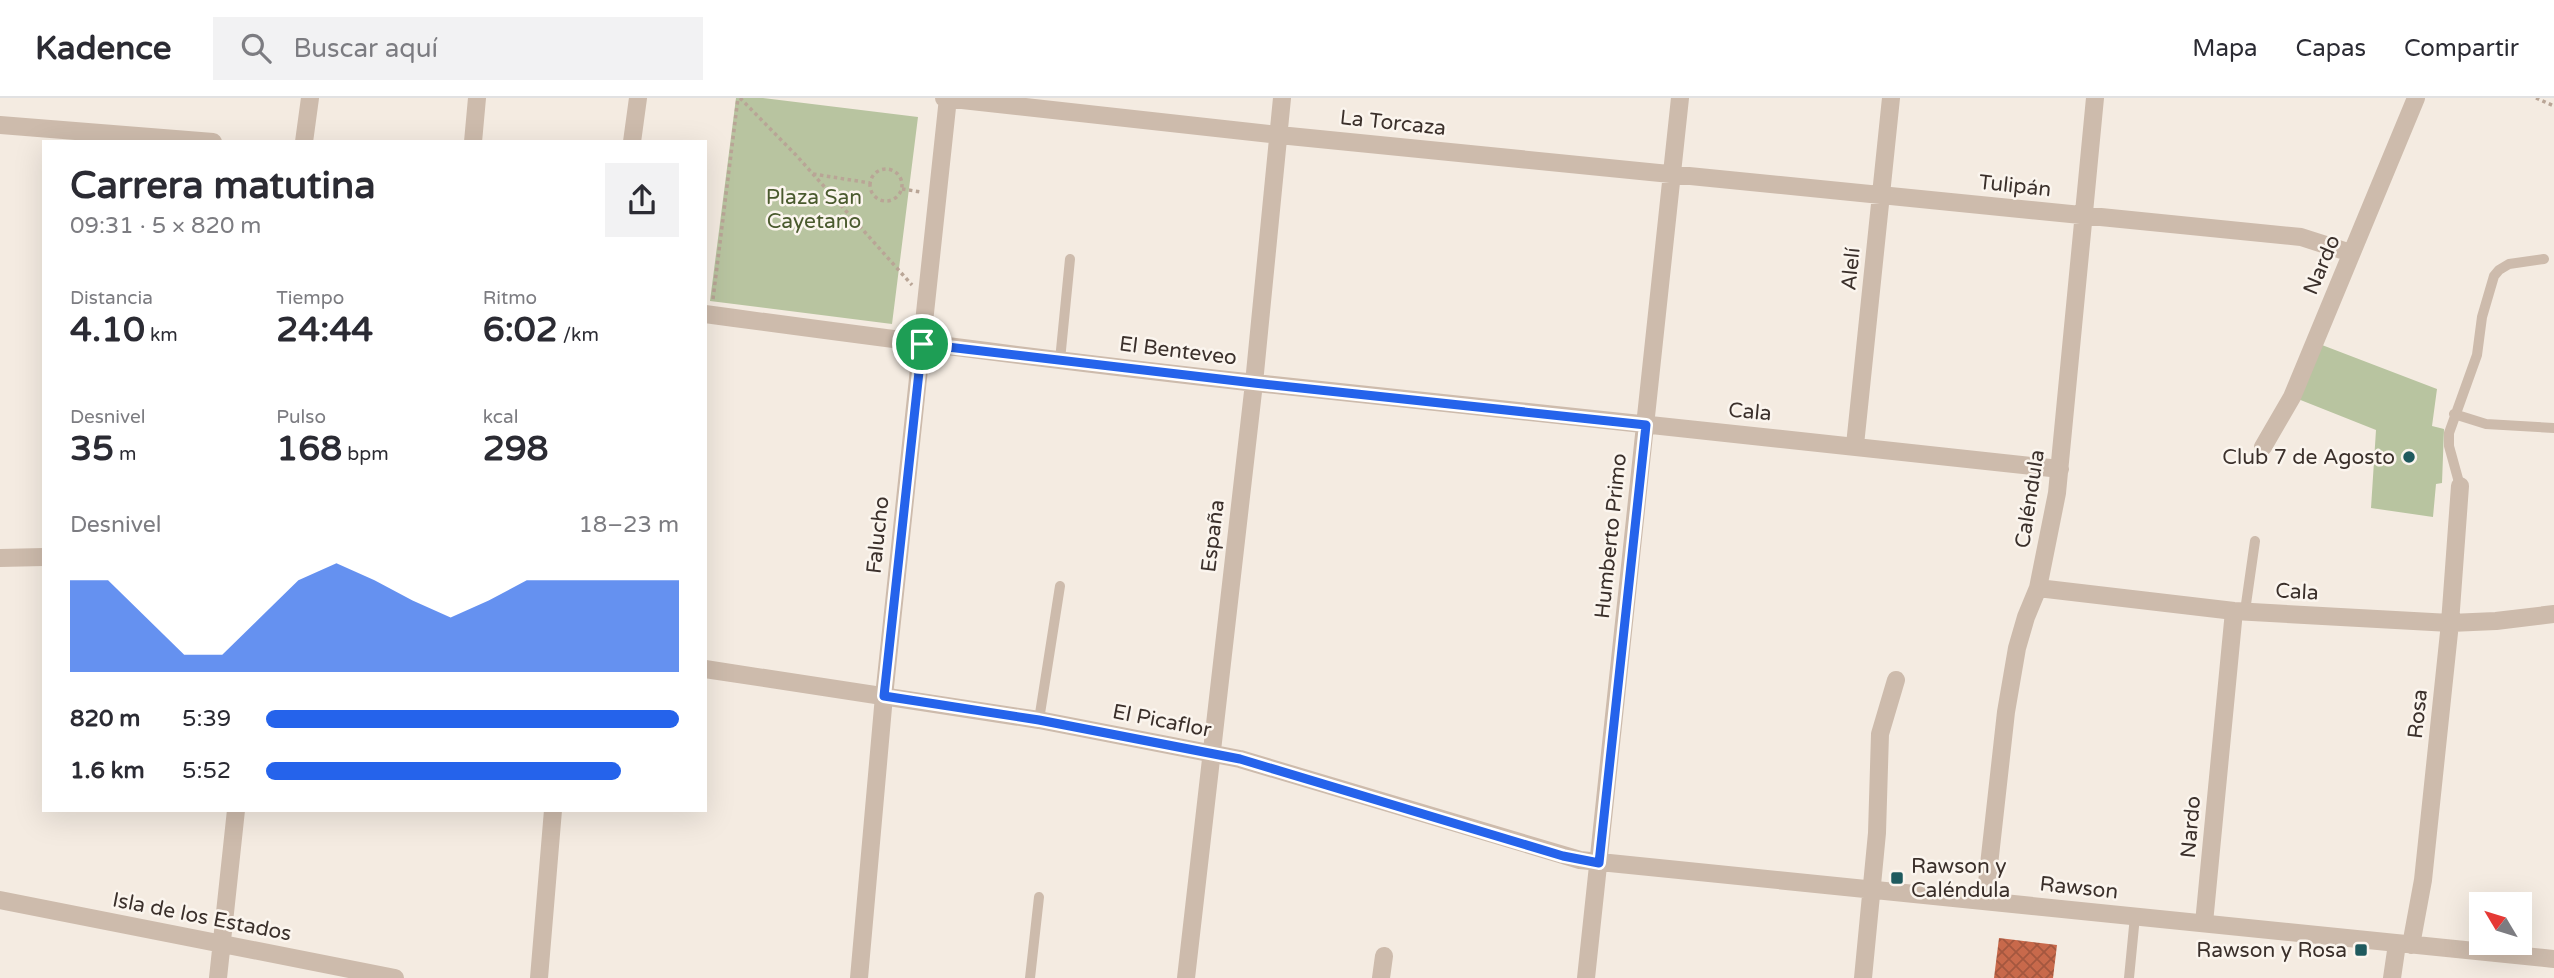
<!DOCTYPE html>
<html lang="es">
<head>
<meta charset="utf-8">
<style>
	:root { --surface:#fff; --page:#f2f2f3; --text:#2b2b33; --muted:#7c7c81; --line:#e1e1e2; --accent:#2563eb }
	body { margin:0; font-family:"Varela Round",sans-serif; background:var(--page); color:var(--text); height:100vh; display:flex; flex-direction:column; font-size:26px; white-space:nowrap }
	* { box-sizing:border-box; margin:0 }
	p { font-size:23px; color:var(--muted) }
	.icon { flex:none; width:38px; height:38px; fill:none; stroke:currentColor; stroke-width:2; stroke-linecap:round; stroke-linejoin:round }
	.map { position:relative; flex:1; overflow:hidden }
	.panel { position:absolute; left:42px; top:42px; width:665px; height:672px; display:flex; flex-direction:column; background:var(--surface); border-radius:0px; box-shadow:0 7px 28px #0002 }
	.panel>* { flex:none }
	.needle { width:46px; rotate:308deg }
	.buttons { position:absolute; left:2469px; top:794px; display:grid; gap:14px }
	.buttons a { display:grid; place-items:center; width:63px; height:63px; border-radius:0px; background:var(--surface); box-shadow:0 7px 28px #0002; font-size:35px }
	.pin { position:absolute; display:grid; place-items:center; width:60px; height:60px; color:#fff; margin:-30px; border:4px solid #fff; border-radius:50%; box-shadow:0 2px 7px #0007 }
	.round { display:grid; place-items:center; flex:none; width:74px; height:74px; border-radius:0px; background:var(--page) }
	.headline { display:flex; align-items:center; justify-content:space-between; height:119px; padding:0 28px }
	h1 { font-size:38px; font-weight:700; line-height:52px }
	.metrics { display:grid; grid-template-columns:repeat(3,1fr); gap:10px; height:119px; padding:7px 28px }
	.metrics div { display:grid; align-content:center }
	.metrics b { font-size:35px; font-weight:700 }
	.metrics small { font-size:19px; font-weight:400 }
	.metrics p { font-size:19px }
	.chart { height:196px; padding:14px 28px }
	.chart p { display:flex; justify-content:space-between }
	.chart svg { width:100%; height:126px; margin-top:7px; fill:var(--accent); opacity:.7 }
	ul { padding:0 28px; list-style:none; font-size:23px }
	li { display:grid; grid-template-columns:112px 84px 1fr; align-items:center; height:52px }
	li i { height:18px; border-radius:9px; background:var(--accent) }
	header { display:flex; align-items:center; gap:42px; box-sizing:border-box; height:98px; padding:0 35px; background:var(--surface); border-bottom:2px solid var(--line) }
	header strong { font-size:33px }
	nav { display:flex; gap:38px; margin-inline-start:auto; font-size:24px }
	.search { width:490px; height:63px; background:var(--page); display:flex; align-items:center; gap:18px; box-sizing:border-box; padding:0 24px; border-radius:0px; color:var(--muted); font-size:26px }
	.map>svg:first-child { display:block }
</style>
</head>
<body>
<header>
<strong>Kadence</strong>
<div class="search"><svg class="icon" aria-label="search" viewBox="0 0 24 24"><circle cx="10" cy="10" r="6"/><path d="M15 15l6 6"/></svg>Buscar aquí</div>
<nav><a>Mapa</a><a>Capas</a><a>Compartir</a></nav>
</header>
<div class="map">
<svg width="2554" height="880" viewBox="0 0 2554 880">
	<defs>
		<pattern id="building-cross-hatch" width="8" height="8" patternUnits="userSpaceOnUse" patternTransform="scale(1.75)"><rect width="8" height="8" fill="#c8694b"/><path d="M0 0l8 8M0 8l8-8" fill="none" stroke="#a4573f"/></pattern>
	</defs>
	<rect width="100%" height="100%" fill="#f4ebe1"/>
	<path fill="#b8c4a0" d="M736,0H763L918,19L892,226L710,203Z
		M2322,247L2437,291L2432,328L2444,331L2442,385L2436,386L2433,419L2371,410L2376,332L2298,301Z"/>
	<path fill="url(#building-cross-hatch)" d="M1999,840L2057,847L2053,880H1994Z"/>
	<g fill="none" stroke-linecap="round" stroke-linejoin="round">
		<path stroke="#b9a596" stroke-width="3.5" stroke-dasharray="3.5 3.5" stroke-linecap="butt" d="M740,0L796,57L912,187
			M2536,0L2554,8
			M870 87a16 16 0 1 1 32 0a16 16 0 1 1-32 0Z
			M813,76L870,85
			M902,91L921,94
			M713,201L738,0"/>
		<path stroke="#cdbbac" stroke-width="10" d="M1060,262L1070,161
			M2454,316L2486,326L2554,330
			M2460,388L2449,348V335L2477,257L2482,219L2494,178L2499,172L2509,166L2544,161
			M2245,513L2255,443
			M1039,622L1060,488
			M1030,880L1039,799
			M2129,880L2135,818"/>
		<path stroke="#cdbbac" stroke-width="18" d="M944,0L1279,37L2301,139L2351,155
			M0,27L213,44
			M304,44L310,0
			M473,44L477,0
			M632,44L638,0
			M705,216C889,241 1072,265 1256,285C1524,315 1792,340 2060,371
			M1855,347L1891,0
			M2263,349L2292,299L2416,0
			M0,460L44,459
			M2038,490L2234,513L2450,525L2496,523L2554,516
			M705,571L1039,622L1240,661L1580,762L2554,861
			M0,802L395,880
			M1985,803L2006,614L2017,550L2026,519L2038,490L2057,395L2095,0
			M2204,825L2234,513
			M2411,847L2423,782L2450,525L2460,388
			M218,880L236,712
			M539,880L553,712
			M859,880L884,598L948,0
			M1186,880L1254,285L1282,0
			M1381,880L1384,858
			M1586,880L1680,0
			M1863,880L1877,735L1880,636L1896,582
			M2392,880L2397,846"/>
	</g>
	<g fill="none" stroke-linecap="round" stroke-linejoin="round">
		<g stroke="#fff" stroke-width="14">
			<path id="route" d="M922,246L1254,285L1646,327L1599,765L1563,758L1240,661L1039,622L884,598Z"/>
		</g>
		<use href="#route" stroke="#2563eb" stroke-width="9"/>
	</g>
	<g fill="#1f5a5e" stroke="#fbf5ee" stroke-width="2.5">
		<circle cx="2409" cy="359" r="7"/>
		<rect x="1890" y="773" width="14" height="14" rx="3.5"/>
		<rect x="2354" y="845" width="14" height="14" rx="3.5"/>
	</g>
	<g text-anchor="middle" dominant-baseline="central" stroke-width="5" stroke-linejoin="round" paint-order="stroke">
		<g font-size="21" fill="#3b302b" stroke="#fbf5ee">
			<text transform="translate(1393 25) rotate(6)">La Torcaza</text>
			<text transform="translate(2015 88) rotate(6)">Tulipán</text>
			<text transform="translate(2322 167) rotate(-67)">Nardo</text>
			<text transform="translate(1851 171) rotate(-84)">Alelí</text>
			<text transform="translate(1178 253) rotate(7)">El Benteveo</text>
			<text transform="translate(1750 314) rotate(5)">Cala</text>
			<text transform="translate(2030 401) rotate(-81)">Caléndula</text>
			<text transform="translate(878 437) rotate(-84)">Falucho</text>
			<text transform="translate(1213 438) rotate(-83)">España</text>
			<text transform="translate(1611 438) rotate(-84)">Humberto Primo</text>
			<text transform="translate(2297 494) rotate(3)">Cala</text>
			<text transform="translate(2418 616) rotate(-84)">Rosa</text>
			<text transform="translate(1162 623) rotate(11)">El Picaflor</text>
			<text transform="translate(2191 729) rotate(-85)">Nardo</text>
			<text transform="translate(2079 790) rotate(6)">Rawson</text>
			<text transform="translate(202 819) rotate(11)">Isla de los Estados</text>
		</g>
		<g font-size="21" fill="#4a5a2e" stroke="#fbf5ee">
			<text x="814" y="99">Plaza San<tspan x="814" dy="24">Cayetano</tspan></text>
		</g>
		<g font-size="21" fill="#3b302b" stroke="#fbf5ee" text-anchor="end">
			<text x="2395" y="359">Club 7 de Agosto</text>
			<text x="1911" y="768" text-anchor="start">Rawson y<tspan x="1911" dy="24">Caléndula</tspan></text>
			<text x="2347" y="852">Rawson y Rosa</text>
		</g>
	</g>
</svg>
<div class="buttons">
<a><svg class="needle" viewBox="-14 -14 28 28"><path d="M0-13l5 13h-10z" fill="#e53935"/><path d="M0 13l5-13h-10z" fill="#7c7c81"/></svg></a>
</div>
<div class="pin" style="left:922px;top:246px;background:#1e9e55"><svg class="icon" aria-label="arrive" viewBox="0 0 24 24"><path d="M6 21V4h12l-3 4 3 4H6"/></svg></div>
<section class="panel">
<div class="headline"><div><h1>Carrera matutina</h1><p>09:31 · 5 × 820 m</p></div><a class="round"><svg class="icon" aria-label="share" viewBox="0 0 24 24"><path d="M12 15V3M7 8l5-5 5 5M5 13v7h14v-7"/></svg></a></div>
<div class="metrics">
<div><p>Distancia</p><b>4.10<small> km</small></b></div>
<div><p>Tiempo</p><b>24:44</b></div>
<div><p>Ritmo</p><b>6:02<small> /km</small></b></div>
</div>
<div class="metrics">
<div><p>Desnivel</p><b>35<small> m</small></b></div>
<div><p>Pulso</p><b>168<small> bpm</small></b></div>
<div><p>kcal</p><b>298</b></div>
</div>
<div class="chart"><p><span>Desnivel</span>18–23 m</p>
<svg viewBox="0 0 160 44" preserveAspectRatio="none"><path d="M0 44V12L10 12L20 25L30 38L40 38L50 25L60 12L70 6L80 12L90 19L100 25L110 19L120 12L130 12L140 12L150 12L160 12V44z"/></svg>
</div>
<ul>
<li><b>820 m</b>5:39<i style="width:100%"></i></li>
<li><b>1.6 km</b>5:52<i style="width:86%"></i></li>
</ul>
</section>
</div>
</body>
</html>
